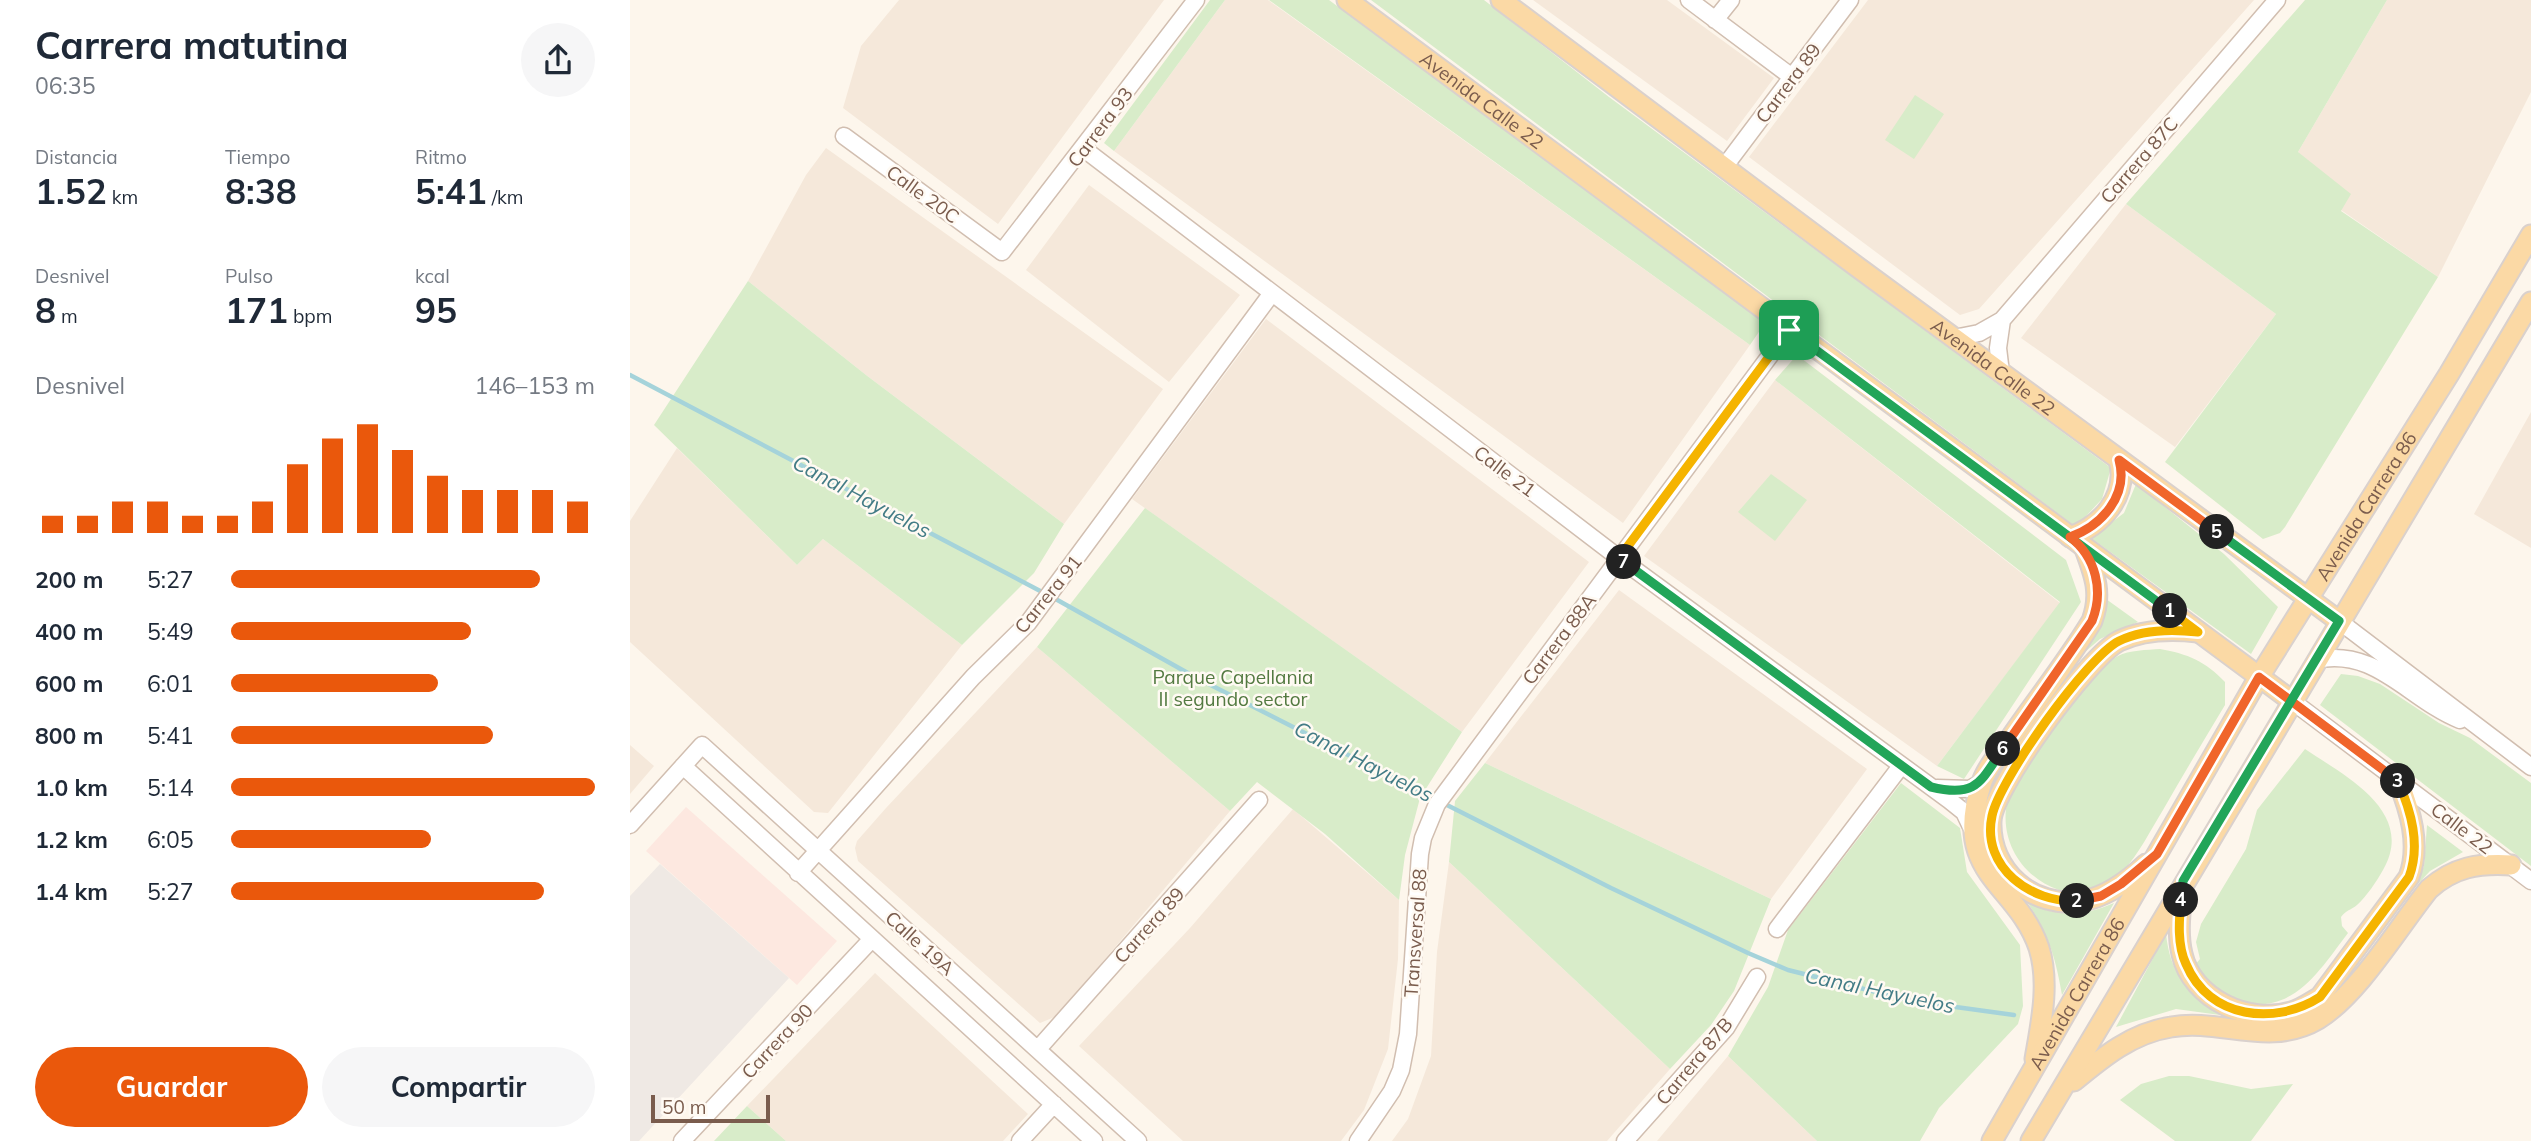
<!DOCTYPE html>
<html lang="es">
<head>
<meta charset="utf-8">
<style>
	:root { --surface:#fff; --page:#f6f6f7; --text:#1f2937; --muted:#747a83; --accent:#ea580c }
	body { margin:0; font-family:Mulish,sans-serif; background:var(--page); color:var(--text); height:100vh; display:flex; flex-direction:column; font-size:26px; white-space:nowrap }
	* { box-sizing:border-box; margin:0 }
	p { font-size:23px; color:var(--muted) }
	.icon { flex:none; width:38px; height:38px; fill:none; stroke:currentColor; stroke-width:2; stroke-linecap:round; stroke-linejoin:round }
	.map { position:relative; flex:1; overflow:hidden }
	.side { display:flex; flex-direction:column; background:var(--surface); width:630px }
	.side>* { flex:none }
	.scale { position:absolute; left:21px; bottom:18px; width:119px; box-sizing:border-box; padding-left:7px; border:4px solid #7a5c4d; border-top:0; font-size:19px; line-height:24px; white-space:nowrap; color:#7a5c4d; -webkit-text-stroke:5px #fffaf3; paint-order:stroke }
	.pin { position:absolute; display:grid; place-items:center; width:60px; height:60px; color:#fff; margin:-30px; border-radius:14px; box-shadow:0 4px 10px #0006 }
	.km { position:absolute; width:35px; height:35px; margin:-18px; border-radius:50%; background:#222; color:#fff; font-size:19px; line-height:35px; text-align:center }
	.round { display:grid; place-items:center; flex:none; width:74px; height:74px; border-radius:37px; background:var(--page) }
	.summary { display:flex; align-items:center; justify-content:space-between; height:119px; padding:0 35px }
	h1 { font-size:38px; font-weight:700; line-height:52px }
	.metrics { display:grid; grid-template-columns:repeat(3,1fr); gap:10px; height:119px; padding:7px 35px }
	.metrics div { display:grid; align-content:center }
	.metrics b { font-size:35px; font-weight:700 }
	.metrics small { font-size:19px; font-weight:400 }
	.metrics p { font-size:19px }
	.chart { height:196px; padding:14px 35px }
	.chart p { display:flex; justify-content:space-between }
	.chart svg { width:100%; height:126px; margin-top:7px; stroke:var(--accent); stroke-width:6 }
	.cta { display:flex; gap:14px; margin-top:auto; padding:14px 35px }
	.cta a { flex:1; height:80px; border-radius:42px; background:var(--accent); color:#fff; font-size:28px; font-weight:700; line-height:80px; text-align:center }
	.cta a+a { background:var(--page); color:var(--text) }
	ul { padding:0 35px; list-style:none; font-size:23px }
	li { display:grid; grid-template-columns:112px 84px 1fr; align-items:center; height:52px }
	li i { height:18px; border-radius:9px; background:var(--accent) }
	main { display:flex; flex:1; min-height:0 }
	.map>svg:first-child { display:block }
</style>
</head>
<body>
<main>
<section class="side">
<div class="summary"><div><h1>Carrera matutina</h1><p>06:35</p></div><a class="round"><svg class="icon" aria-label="share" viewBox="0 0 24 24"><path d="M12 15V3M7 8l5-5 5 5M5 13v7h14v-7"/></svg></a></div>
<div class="metrics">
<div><p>Distancia</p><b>1.52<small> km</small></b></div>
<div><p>Tiempo</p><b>8:38</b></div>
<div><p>Ritmo</p><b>5:41<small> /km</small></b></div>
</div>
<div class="metrics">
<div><p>Desnivel</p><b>8<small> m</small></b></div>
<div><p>Pulso</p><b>171<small> bpm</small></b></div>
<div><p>kcal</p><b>95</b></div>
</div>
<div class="chart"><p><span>Desnivel</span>146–153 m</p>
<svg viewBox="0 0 160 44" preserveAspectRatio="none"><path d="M5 44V38M15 44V38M25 44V33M35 44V33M45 44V38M55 44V38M65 44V33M75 44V20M85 44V11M95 44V6M105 44V15M115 44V24M125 44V29M135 44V29M145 44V29M155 44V33"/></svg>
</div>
<ul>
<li><b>200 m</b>5:27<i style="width:85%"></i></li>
<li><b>400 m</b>5:49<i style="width:66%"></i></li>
<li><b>600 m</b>6:01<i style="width:57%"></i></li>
<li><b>800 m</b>5:41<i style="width:72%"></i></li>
<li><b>1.0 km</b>5:14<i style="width:100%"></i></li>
<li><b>1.2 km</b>6:05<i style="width:55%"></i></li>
<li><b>1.4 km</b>5:27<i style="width:86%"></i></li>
</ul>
<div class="cta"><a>Guardar</a><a>Compartir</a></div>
</section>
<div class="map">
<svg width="1901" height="1141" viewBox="0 0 1901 1141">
	<rect width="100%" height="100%" fill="#fdf6ec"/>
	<path fill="#f5e8da" d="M269,0H534L368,224L213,108L231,46Z
		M595,0H638L1120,345L993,523L484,151Z
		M903,0H1037L1144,78L1097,141Z
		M1238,0H1624L1349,309L1330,315L1119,157Z
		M1757,0H1901V92L1808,277L1711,210L1668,152Z
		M196,148L533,389L434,524L236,375L118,281L176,175Z
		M459,185L610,295L539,382L396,270Z
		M1496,204L1646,314L1545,447L1391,338Z
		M636,319L959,562L832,732L502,499Z
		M1145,380L1430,603L1307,766L1014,556Z
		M1901,412V548L1844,514Z
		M47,448L167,565L193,539L332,645L198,813L184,812L0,642V521Z
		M989,590L1237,769L1141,899L855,763Z
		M407,647L600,811L427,1016L410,1023L228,861L225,848L227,841L256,808Z
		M0,745L24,766L0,794Z
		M663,809L769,900L768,959L758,1049L734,1110L711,1141H553L449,1046L560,928Z
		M819,862L1040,1069L977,1141H762L778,1119L801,1056L807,952Z
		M245,973L398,1114L373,1141H156L117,1106Z
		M1098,1056L1187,1141H1027Z"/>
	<path fill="#fde8e0" d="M56,807L207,941L167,985L16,851Z"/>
	<path fill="#efe9e4" d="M30,864L159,978L9,1141H0V896Z"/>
	<path fill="#d8ecc9" d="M580,0H595L484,151L474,143Z
		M639,0H699L1135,323L1120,345Z
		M741,0H854L979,97L1481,468L1472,499L1446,527Z
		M1675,0H1757L1668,152L1721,194L1711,211L1808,277L1655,527L1650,533L1633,539L1535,462L1646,314L1496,204Z
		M1285,95L1314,114L1284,159L1255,140Z
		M118,281L236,375L434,524L404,573L332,645L193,539L167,565L24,425Z
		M1167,355L1436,560L1451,602L1334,779L1307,766L1430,602L1145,380Z
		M1141,474L1177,500L1145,541L1108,512Z
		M1506,484L1594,554L1648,607L1621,654L1461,538L1494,513Z
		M515,508L832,732L790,798L775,855L769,900L695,834L627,782L600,811L407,647Z
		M1476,599L1508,622L1470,639L1455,652Z
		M1530,649C1558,654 1575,661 1595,682V705C1574,740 1553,775 1533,810C1520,831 1509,854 1492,872C1476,888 1450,897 1429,890C1385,875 1362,826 1384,783C1396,762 1414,742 1428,723C1445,699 1463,670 1488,656C1499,650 1517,650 1530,649Z
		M1711,674L1728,676L1750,684L1809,723L1840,738L1901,783V866L1690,705Z
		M1675,749C1713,775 1787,811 1753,870C1747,881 1736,897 1727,905C1721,910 1716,910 1711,917L1712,926L1718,933C1692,967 1665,1013 1616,1003C1608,1002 1597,999 1590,995C1580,987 1571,976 1563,967L1570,959L1566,942L1571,924L1616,849L1627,810Z
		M855,763L1141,899L1104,991L1081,1025L1040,1069L819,862L825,801Z
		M1271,783L1330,828L1337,872L1390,945L1393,1006L1388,1024L1309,1108L1290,1141H1187L1098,1056L1138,987L1158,930Z
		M1797,825L1833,852L1800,871L1786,886L1794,866Z
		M1397,902C1426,918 1454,916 1484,903L1432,995C1426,959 1418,932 1397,902Z
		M1536,934C1540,973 1558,995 1590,1015L1546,1009L1486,1027Z
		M1539,1076H1559L1621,1089L1663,1084L1621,1141H1545L1490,1100L1511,1084Z
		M117,1106L156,1141H84Z"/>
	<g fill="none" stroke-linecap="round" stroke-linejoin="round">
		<path stroke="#a5d3da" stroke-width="4.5" d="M0,375L414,593
			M422,597L565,677L730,761L981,888L1118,953L1158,970L1282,1001L1384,1015"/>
		<g stroke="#d1beb0" stroke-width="19">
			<path id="minor" d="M1059,0L1162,77
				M1085,20L1101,0
				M214,136L372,252L566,0
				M454,149L989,558L1319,800L1334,812L1344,833
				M1095,166L1220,0
				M1324,338L1349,333L1372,320L1647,0
				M1371,373L1368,348L1372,320
				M1709,621L1901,767
				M1686,660C1746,647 1778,699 1830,720
				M1662,701L1901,881
				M53,766L464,1141
				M1307,788L1340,789L1352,782
				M0,825L72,745L508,1141
				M168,873L343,677L398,623L642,293
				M1147,929L1271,766
				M408,1049L629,800
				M52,1141L241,940
				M390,1141L424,1104
				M728,1141L762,1091L771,1070L778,1034L790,854L793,838L807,804L1159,330
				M995,1141L1096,1028L1127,977"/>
		</g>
		<g stroke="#dad1cd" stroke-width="23">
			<g id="major">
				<path id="s1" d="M717,0L1662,701"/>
				<path id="s2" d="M871,0L1226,266L1709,621"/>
				<path d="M1440,537C1471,526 1499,496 1489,460"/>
				<path d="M1516,864C1498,881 1477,897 1452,901C1403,909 1359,871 1361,821C1362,788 1459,656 1489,641C1514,629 1542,629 1568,632"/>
				<path d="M1553,888C1550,910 1547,933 1552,954C1562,999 1619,1025 1661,1012C1672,1009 1681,1002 1690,997L1779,877C1791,845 1780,810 1768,780"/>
				<path d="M1405,1059C1411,1024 1420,983 1409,948C1387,883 1322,875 1351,785C1356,768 1371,751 1382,736C1408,698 1438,661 1462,621C1472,594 1465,576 1455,549"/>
				<path d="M1444,1081C1473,1057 1502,1033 1541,1027C1591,1018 1639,1048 1688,1019C1728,995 1769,926 1799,889C1824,867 1848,863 1881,865"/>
				<path id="s3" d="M1362,1141L1629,677L1819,374L1901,235"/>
				<path d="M1401,1141L1901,302"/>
			</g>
		</g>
		<use href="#minor" stroke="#fff" stroke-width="16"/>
		<use href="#major" stroke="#fbd9a5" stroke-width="19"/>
	</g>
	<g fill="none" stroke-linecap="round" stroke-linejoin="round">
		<g stroke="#fff" stroke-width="14">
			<path id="split-1" d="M1159,330L1540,611"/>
		</g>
		<g stroke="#fff" stroke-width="14">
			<path id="split-2" d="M1447,901C1402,903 1351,868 1362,816C1369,780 1457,657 1489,641C1513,629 1541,629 1568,632L1540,611"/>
		</g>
		<g stroke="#fff" stroke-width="14">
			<path id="split-3" d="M1447,901L1471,896L1491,884L1527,854L1629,677L1768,781"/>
		</g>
		<g stroke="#fff" stroke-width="14">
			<path id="split-4" d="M1551,900C1549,920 1547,945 1556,964C1579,1019 1645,1026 1690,997L1779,877C1791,845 1781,811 1768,781"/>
		</g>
		<g stroke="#fff" stroke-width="14">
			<path id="split-5" d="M1551,900L1553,881L1709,621L1587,532"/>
		</g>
		<g stroke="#fff" stroke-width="14">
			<path id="split-6" d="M1373,749L1462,621C1474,591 1466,557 1440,537C1471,526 1499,496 1489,460L1587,532"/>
		</g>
		<g stroke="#fff" stroke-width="14">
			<path id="split-7" d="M994,562L1301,787C1347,798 1350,782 1373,749"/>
		</g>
		<g stroke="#fff" stroke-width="14">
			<path id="split-8" d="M994,562L989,558L1159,330"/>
		</g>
		<use href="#split-1" stroke="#22a559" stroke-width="9"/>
		<use href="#split-2" stroke="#f5b400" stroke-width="9"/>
		<use href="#split-3" stroke="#f0652b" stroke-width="9"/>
		<use href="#split-4" stroke="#f5b400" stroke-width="9"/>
		<use href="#split-5" stroke="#22a559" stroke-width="9"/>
		<use href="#split-6" stroke="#f0652b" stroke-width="9"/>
		<use href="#split-7" stroke="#22a559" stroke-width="9"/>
		<use href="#split-8" stroke="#f5b400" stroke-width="9"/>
	</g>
	<g text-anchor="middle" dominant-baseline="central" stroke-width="5" stroke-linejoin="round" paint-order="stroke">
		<g font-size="19" fill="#7a5c4d" stroke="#fffaf3">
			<text transform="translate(1158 83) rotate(-53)">Carrera 89</text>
			<text stroke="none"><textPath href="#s1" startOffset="168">Avenida Calle 22</textPath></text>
			<text transform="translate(470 127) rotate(-53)">Carrera 93</text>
			<text transform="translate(1509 160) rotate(-49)">Carrera 87C</text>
			<text transform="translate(293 194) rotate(36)">Calle 20C</text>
			<text stroke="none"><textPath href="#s2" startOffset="614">Avenida Calle 22</textPath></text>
			<text transform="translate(875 471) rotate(37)">Calle 21</text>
			<text stroke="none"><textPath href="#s3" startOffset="737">Avenida Carrera 86</textPath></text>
			<text transform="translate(418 594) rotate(-51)">Carrera 91</text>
			<text transform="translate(929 639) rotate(-53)">Carrera 88A</text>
			<text transform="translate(1832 828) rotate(37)">Calle 22</text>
			<text transform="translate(519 925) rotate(-48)">Carrera 89</text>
			<text transform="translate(785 933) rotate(-86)">Transversal 88</text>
			<text transform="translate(290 943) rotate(42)">Calle 19A</text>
			<text stroke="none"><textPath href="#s3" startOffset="170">Avenida Carrera 86</textPath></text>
			<text transform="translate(147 1041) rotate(-47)">Carrera 90</text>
			<text transform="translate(1064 1061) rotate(-50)">Carrera 87B</text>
		</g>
		<g font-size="19" fill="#537a41" stroke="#fffaf3">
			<text x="603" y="677">Parque Capellania<tspan x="603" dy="22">II segundo sector</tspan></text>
		</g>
		<g font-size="21" font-style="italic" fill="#437c86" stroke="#fffaf3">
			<text transform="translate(232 496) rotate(28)">Canal Hayuelos</text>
			<text transform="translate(734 761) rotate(27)">Canal Hayuelos</text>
			<text transform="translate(1250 990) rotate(12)">Canal Hayuelos</text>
		</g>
	</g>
</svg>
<div class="scale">50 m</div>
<div class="pin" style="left:1159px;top:330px;background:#1e9e55"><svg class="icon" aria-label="arrive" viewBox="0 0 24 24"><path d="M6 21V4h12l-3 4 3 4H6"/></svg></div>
<b class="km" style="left:1540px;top:611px">1</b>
<b class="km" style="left:1447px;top:901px">2</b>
<b class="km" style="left:1768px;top:781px">3</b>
<b class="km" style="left:1551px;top:900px">4</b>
<b class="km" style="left:1587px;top:532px">5</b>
<b class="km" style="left:1373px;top:749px">6</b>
<b class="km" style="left:994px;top:562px">7</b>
</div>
</main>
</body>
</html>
